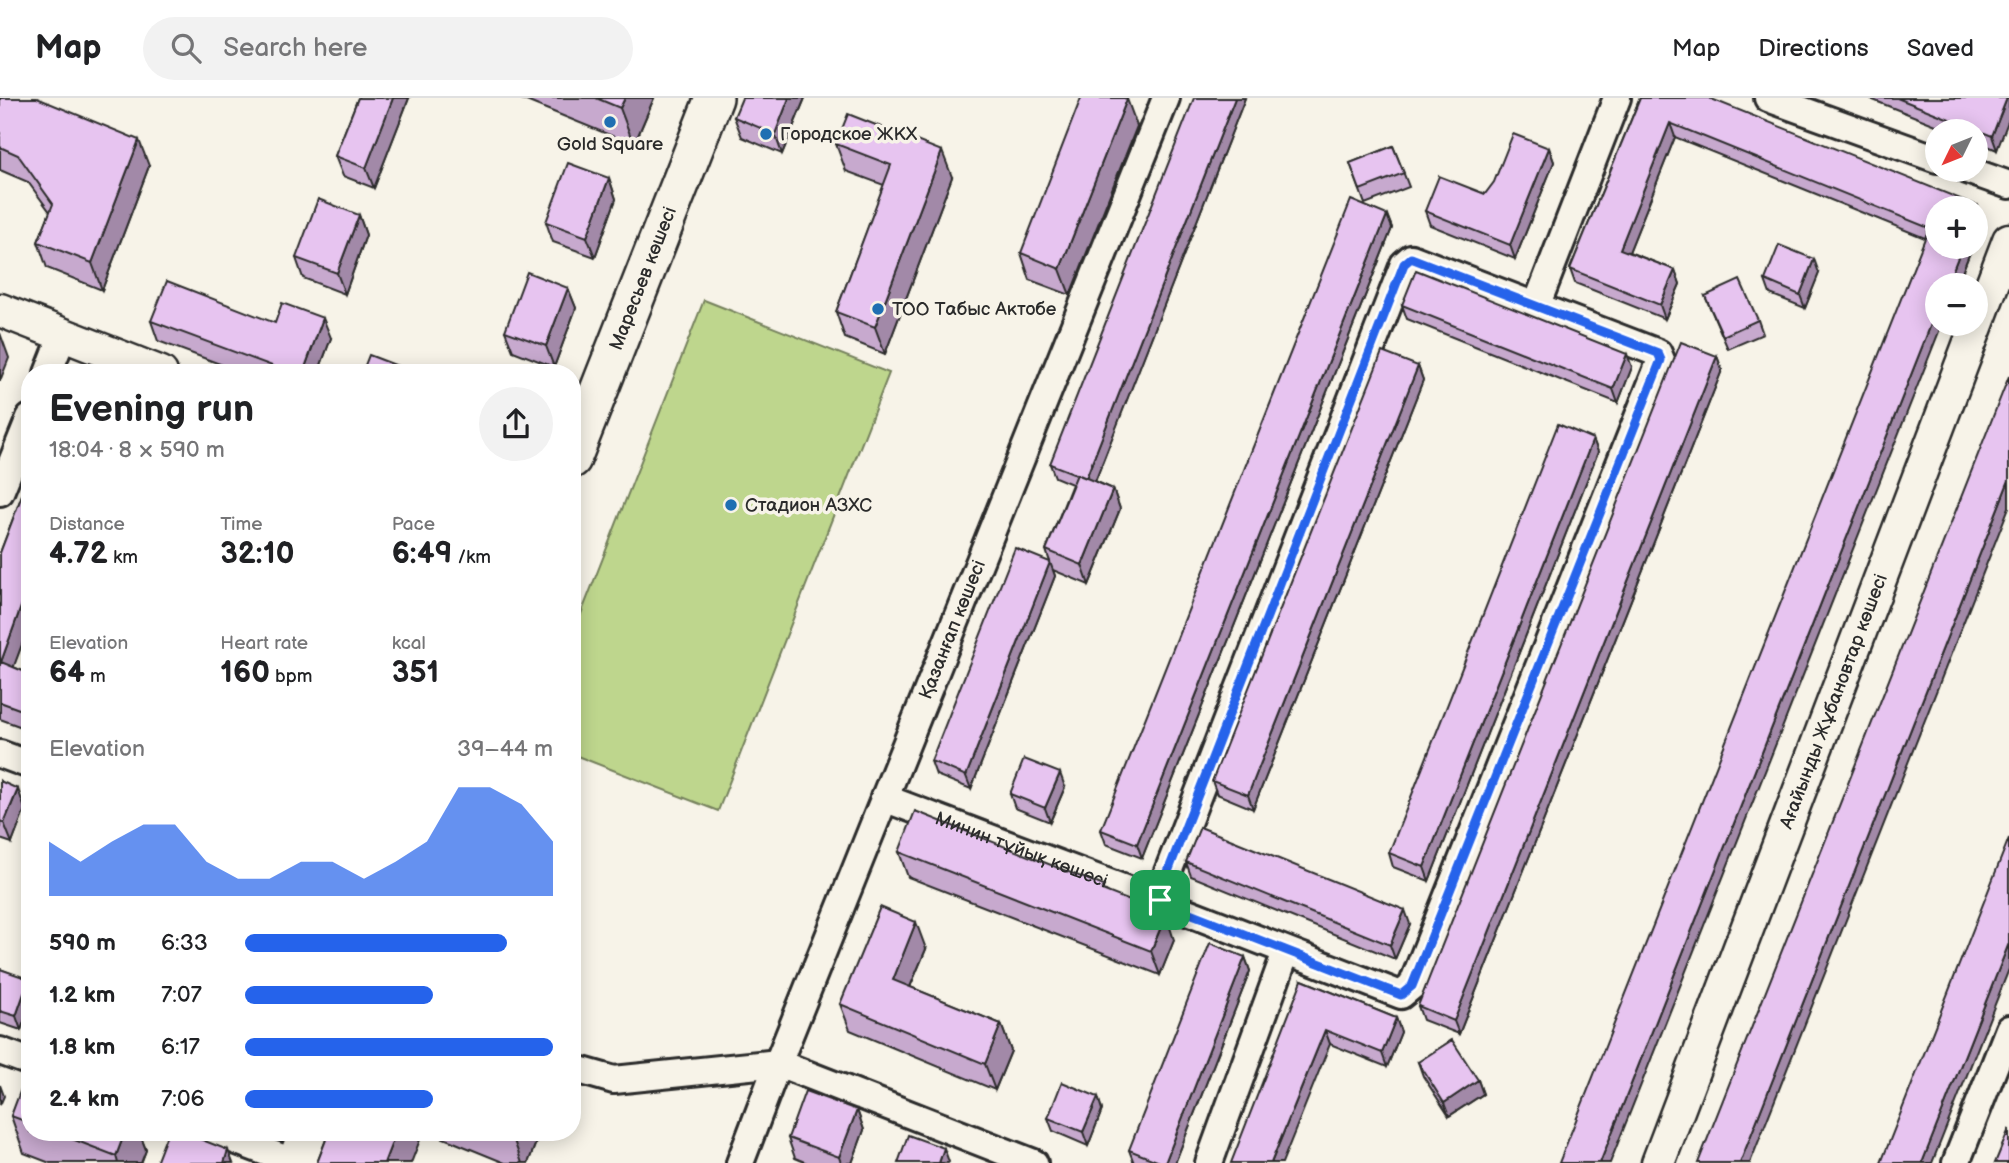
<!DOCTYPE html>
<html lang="en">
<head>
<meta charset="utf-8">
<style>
	:root { --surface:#fff; --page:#f2f2f2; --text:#202124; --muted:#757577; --line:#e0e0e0; --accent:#2563eb }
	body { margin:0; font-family:"Balsamiq Sans",sans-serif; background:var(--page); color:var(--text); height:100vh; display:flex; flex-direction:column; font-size:26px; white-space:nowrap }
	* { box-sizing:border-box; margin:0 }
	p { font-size:23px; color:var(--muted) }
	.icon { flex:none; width:38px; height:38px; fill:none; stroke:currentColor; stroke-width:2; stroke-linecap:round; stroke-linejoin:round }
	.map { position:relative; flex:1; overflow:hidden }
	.drawer { position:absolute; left:21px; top:266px; width:560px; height:777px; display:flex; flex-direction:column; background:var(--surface); border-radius:28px; box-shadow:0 4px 18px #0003 }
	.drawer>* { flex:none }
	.needle { width:46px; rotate:227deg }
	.fabs { position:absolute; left:1925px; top:21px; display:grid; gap:14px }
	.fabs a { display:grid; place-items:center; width:63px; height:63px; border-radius:50%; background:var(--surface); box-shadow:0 4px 18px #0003; font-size:35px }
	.pin { position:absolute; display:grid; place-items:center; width:60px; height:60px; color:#fff; margin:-30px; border-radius:14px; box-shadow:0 4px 10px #0006 }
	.round { display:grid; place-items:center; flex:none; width:74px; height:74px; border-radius:37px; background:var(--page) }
	.head { display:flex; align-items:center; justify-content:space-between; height:119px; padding:0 28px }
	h1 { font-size:38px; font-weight:700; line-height:52px }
	.figures { display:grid; grid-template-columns:repeat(3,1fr); gap:10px; height:119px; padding:7px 28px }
	.figures div { display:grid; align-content:center }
	.figures b { font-size:30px; font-weight:700 }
	.figures small { font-size:19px; font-weight:400 }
	.figures p { font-size:19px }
	.chart { height:196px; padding:14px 28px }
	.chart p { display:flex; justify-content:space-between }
	.chart svg { width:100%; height:126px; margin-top:7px; fill:var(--accent); opacity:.7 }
	ul { padding:0 28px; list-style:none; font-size:23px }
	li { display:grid; grid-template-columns:112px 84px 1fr; align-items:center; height:52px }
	li i { height:18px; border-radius:9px; background:var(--accent) }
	header { display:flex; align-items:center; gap:42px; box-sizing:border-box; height:98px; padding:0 35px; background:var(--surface); border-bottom:2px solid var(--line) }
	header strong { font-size:33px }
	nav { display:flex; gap:38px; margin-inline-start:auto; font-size:24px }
	.search { width:490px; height:63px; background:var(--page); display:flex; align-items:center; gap:18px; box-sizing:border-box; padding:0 24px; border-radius:38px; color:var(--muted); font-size:26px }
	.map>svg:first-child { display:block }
</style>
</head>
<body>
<header>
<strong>Map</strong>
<div class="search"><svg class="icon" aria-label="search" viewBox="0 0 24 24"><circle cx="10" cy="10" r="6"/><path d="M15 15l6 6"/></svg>Search here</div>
<nav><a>Map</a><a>Directions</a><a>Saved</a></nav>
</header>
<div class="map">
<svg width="2009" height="1065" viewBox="0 0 2009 1065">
	<rect width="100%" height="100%" fill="#f7f3e8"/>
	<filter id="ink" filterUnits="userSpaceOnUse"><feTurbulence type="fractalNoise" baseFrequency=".0143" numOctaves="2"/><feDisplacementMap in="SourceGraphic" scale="14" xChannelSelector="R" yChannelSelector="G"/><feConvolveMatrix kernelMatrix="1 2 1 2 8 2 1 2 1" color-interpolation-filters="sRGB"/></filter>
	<g filter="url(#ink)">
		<path fill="#bed68d" stroke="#74805c" stroke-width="2" d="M704,202L889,275L718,713L572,656V539Z"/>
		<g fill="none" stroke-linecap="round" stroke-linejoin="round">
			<g stroke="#2b2b2b" stroke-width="32">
				<g id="minor">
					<path d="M1768,0L1937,61"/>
					<path d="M1967,72L2009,87"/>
					<path d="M1411,160L1658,255L1661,262L1412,888L1401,897L1164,805L1159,797L1404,166Z"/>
					<path d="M1537,206L1617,0"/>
					<path d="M48,275L63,237"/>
					<path d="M0,394L30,320"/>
					<path d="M0,656L30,667"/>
					<path id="s1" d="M884,700L1130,793L1160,802"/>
					<path d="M0,953L30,964"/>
					<path d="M572,970L614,982L778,965L1034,1065"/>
					<path d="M214,1034L295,1065"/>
					<path id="s2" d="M740,1065L778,965L1166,0"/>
					<path d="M1209,1065L1286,854"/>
					<path d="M1956,1065L2009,931"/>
				</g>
			</g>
			<g stroke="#2b2b2b" stroke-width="37">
				<g id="tertiary">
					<path d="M0,212L161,275"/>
					<path id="s3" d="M1658,1065L2009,142"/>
				</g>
			</g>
			<g stroke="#2b2b2b" stroke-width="42">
				<g id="secondary">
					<path id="s4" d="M572,361L714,0"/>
					<path d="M296,1065L308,1034"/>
				</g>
			</g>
			<use href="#minor" stroke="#f7f3e8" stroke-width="26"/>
			<use href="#tertiary" stroke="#f7f3e8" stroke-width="32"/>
			<use href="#secondary" stroke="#f7f3e8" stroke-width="37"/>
		</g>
		<path fill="#c7a9ce" stroke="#2b2b2b" stroke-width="2" d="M0,0L149,68L102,192L47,170L38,144L50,114L28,84L0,72Z
			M358,0H409L374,90L343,78L335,58Z
			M519,0H654L634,47Z
			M805,0L782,56L742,39L734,19Z
			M1245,0L1095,383L1113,391L1120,411L1089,487L1053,472L1055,478L971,691L936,677L931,663L1050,464L1046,452L1072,386L1055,379L1050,366Z
			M1640,0L1978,108L1983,122L1957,187H1937L1925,140L1675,39L1629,154L1675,172L1680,186L1665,221L1575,185L1570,171Z
			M1868,0H2009L1997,52L1976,43V33H1951Z
			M1137,28L1070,197L1030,182L1021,155Z
			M836,46L952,79L885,256L845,240L836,214L884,87L846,73Z
			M1393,48L1409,89L1365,106L1350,65Z
			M1549,50L1554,64L1515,161L1430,127L1425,113L1485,96Z
			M609,80L616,101L595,159L553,144L546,124Z
			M359,117L366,137L345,196L303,180L296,160Z
			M1387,117L1392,130L1142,760L1106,746L1101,732Z
			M1819,175L1805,210L1770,196L1765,182Z
			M568,190L576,210L554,269L513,253L505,233Z
			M1705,198L1758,222L1763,236L1728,251Z
			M1402,207L1632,269L1618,305L1407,221Z
			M151,223L275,225L331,240L318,275H244L158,243Z
			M1717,258L1722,272L1459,936L1423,922L1418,908Z
			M1418,268L1423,282L1253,711L1217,696L1212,683Z
			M1593,341L1598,354L1429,783L1393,769L1389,755Z
			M30,376V525L13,569L30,576V632L0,621V455Z
			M0,683L25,711L12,745L0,741Z
			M1065,689L1050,724L1015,710L1010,696Z
			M899,754L1106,793L1174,842L1160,877L908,779Z
			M1186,764L1410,826L1395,861L1191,778Z
			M926,851L910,889L1001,926L1011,953L995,992L850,932L840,906Z
			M1245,859L1250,873L1175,1065H1134L1129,1052Z
			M0,871L30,883V907L21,932L0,925Z
			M1302,882L1396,920L1401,934L1387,969L1330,946Z
			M1418,964L1478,982L1483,996L1449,1018L1423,978Z
			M30,976V1034H139L146,1052L141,1065H50L24,1055L11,1018Z
			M1098,999L1102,1012L1088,1048L1053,1033L1048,1020Z
			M857,1012L864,1032L852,1065H807L795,1060L788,1040Z
			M429,1034H540L528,1065H505Z"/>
		<path fill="#a289a8" stroke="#2b2b2b" stroke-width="2" d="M393,0H409L374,90L366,70Z
			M625,0H654L634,47L620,10Z
			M789,0H805L782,56L775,36Z
			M1235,0H1245L1091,394L1086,380Z
			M2007,0H2009V21L1997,52L1992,38Z
			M1127,1L1137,28L1070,197L1060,171Z
			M1670,25L1675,39L1625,164L1620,151Z
			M139,42L149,68L102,192L92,165Z
			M1549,50L1554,64L1515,161L1510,147Z
			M942,53L952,79L885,256L875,229Z
			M609,80L616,101L595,159L587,139Z
			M1978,108L1983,122L1976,140V114Z
			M359,117L366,137L345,196L337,175Z
			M1387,117L1392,130L1142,760L1137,746Z
			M1962,149H1972L1957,187H1947Z
			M1814,161L1819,175L1805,210L1800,197Z
			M1675,172L1680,186L1665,221L1660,207Z
			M568,190L576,210L554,269L546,248Z
			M1937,211V226H1942L1610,1065H1600Z
			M323,220L331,240L318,275H303Z
			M0,235L9,260L0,283Z
			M1627,256L1632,269L1618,305L1613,291Z
			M1717,258L1722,272L1459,936L1454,923Z
			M1418,268L1423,282L1253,711L1248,697Z
			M1593,341L1598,354L1429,783L1424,769Z
			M2009,382V409L1750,1065H1740Z
			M1113,391L1120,411L1089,487L1082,467Z
			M1050,464L1055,478L971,691L966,678Z
			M30,484V525L8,584L1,564Z
			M1060,675L1065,689L1050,724L1045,710Z
			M18,691L25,711L12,745L4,725Z
			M1405,812L1410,826L1395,861L1390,847Z
			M1166,817L1174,842L1160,877L1151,853Z
			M916,824L926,851L902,908L893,882Z
			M2009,845V871L1932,1065H1922Z
			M1245,859L1250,873L1175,1065H1165Z
			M29,881L30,907L21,932L16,918Z
			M1396,920L1401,934L1387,969L1382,955Z
			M1001,926L1011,953L995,992L985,966Z
			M1325,932L1330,946L1282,1065H1271Z
			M1478,982L1483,996L1449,1018L1444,1005Z
			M0,987L4,998L0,1007Z
			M1098,999L1102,1012L1088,1048L1083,1034Z
			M857,1012L864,1032L852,1065H841L839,1059Z
			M125,1034H139L146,1052L141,1065H118L116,1058Z
			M396,1034H423L411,1065H384Z
			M513,1034H540L528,1065H522L512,1037Z
			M944,1050L949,1064L948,1065H939Z
			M228,1052L233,1065H224Z"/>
		<path fill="#e7c4f0" stroke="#2b2b2b" stroke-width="2" d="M0,0H37L139,42L92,165L38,144L53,106L18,57L0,49Z
			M358,0H393L366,70L335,58Z
			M596,0H625L620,10Z
			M742,0H789L775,36L734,19Z
			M1081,0H1124L1127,1L1060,171L1021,155Z
			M1194,0H1235L1086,380L1050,366Z
			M1640,0H1709L1978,108L1976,114V110H1937V149H1962L1947,187H1937V211L1600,1065H1559L1929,130L1670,25L1620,151L1675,172L1660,207L1570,171Z
			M1897,0H2007L1992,38Z
			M848,16L942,53L875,229L836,214L891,67L836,46Z
			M1513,36L1549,50L1510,147L1425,113L1439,78L1485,96L1494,84Z
			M1393,48L1404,75L1360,92L1350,65Z
			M568,65L609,80L587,139L546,124Z
			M318,101L359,117L337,175L296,160Z
			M1351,102L1387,117L1137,746L1101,732Z
			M1779,147L1814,161L1800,197L1765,182Z
			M1416,172L1627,256L1613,291L1402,207Z
			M527,174L568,190L546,248L505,233Z
			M1740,182L1758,222L1723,238L1705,198Z
			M167,183L275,225L282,205L323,220L303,275H291L151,223Z
			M1681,244L1717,258L1454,923L1418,908Z
			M1382,254L1418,268L1248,697L1212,683Z
			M369,257L416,275H362Z
			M70,269L84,275H68Z
			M2009,278V382L1740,1065H1698Z
			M1558,326L1593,341L1424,769L1389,755Z
			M30,376V484L1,564L30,576V615L0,604V455Z
			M1077,376L1113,391L1082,467L1046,452Z
			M1015,450L1050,464L966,678L931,663Z
			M1024,661L1060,675L1045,710L1010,696Z
			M0,683L18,691L4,725L0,723Z
			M915,713L1104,788L1102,792L1166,817L1151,853L899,754Z
			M1200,729L1405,812L1390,847L1186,764Z
			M2009,740V845L1922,1065H1881Z
			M880,809L916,824L893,882L1001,926L985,966L840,906Z
			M1210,845L1245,859L1165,1065H1162L1129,1052Z
			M0,871L29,881L16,918L0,913Z
			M1302,882L1396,920L1382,955L1325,932L1271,1065H1231Z
			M1452,942L1478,982L1444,1005L1418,964Z
			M27,975L30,976V1025L11,1018Z
			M1062,984L1098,999L1083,1034L1048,1020Z
			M805,993L857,1012L839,1059L788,1040Z
			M2009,1031V1065H1995Z
			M54,1034H125L116,1058Z
			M168,1034H182L228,1052L224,1065H156Z
			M329,1034H396L384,1065H317Z
			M908,1037L944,1050L939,1065H898Z"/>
	</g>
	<g fill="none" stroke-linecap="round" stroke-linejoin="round" filter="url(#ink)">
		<g stroke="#fff" stroke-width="14">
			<path id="route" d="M1411,160L1658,255L1661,262L1412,888L1401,897L1164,805L1159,797L1404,166Z"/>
		</g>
		<use href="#route" stroke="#2563eb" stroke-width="9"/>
	</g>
	<g fill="#1f6fb2" stroke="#f7f3e8" stroke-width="2.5">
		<circle cx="610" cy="24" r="7"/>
		<circle cx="766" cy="36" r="7"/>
		<circle cx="878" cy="211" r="7"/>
		<circle cx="731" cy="407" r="7"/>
	</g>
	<g text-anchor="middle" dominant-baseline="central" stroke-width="7" stroke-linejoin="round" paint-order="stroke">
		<g font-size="19" fill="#2b2b2b" stroke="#f7f3e8" text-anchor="start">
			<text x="780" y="36">Городское ЖКХ</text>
			<text x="610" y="46" text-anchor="middle">Gold Square</text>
			<text x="892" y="211">ТОО Табыс Актобе</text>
			<text x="745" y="407">Стадион АЗХС</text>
		</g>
		<g font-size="19" fill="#2b2b2b" stroke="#f7f3e8">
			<text stroke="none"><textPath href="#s4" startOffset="194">Маресьев көшесі</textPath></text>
			<text stroke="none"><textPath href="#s2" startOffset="574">Қазанғап көшесі</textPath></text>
			<text stroke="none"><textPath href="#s3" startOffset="494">Ағайынды Жұбановтар көшесі</textPath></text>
			<text stroke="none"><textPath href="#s1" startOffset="147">Минин тұйық көшесі</textPath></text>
		</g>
	</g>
</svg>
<div class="fabs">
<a><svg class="needle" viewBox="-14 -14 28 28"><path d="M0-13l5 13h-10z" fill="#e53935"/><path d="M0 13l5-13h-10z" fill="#757577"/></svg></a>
<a>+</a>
<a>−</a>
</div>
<div class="pin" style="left:1160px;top:802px;background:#1e9e55"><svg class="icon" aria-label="arrive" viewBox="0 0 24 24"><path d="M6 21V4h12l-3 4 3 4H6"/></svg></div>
<section class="drawer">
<div class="head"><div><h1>Evening run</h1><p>18:04 · 8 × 590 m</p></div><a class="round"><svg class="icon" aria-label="share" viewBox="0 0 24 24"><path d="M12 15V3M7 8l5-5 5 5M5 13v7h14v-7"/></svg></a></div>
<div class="figures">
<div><p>Distance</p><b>4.72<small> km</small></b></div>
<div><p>Time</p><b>32:10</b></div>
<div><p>Pace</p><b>6:49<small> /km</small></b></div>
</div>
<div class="figures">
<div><p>Elevation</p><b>64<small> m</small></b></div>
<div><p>Heart rate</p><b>160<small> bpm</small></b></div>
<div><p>kcal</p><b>351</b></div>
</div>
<div class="chart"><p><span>Elevation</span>39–44 m</p>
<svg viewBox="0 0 160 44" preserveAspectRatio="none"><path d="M0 44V25L10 32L20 25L30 19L40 19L50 32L60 38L70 38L80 32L90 32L100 38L110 32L120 25L130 6L140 6L150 12L160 25V44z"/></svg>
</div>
<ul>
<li><b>590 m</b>6:33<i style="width:85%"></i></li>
<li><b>1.2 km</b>7:07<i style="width:61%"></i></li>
<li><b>1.8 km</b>6:17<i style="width:100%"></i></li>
<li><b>2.4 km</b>7:06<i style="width:61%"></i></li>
</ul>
</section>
</div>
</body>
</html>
